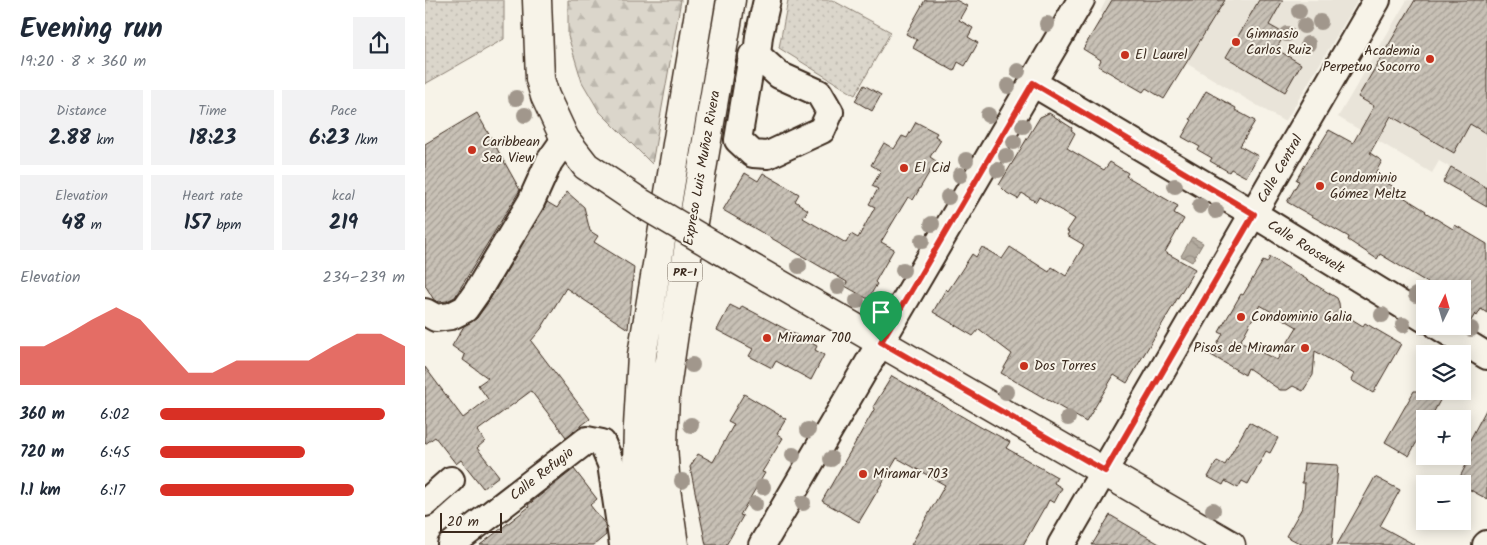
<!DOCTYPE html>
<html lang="en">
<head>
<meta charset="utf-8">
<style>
	:root { --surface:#fff; --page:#f2f2f3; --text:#1f2937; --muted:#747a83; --accent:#d93025 }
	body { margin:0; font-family:Kalam,sans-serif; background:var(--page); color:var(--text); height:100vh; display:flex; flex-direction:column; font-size:19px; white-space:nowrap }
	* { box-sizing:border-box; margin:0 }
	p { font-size:16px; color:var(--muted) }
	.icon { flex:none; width:28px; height:28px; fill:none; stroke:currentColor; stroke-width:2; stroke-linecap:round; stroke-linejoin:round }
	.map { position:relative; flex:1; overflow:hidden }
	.details { display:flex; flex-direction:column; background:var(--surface); width:425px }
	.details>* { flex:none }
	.needle { width:32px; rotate:5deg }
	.fabs { position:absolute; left:991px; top:280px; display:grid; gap:10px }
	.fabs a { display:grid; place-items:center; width:55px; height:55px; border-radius:0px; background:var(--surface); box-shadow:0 2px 12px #0003; font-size:25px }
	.scale { position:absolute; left:15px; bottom:12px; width:62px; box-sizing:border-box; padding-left:5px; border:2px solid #3b2a1e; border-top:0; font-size:14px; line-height:18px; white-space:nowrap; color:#3b2a1e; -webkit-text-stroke:4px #f7f3e8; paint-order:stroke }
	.pin { position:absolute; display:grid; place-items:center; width:42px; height:42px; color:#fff; margin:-51px -21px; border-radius:50% 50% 50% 0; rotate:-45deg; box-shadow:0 0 5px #0007 }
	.pin .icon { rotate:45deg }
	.round { display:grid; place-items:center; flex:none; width:52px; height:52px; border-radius:0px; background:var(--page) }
	.head { display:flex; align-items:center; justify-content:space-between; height:85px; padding:0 20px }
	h1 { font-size:28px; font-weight:700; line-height:38px }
	.figures { display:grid; grid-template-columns:repeat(3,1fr); gap:8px; height:85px; padding:5px 20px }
	.figures div { display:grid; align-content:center; border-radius:0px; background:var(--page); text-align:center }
	.figures b { font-size:21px; font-weight:700 }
	.figures small { font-size:14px; font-weight:400 }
	.figures p { font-size:14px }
	.chart { height:140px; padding:10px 20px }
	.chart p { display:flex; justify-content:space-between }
	.chart svg { width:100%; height:90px; margin-top:5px; fill:var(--accent); opacity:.7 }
	ul { padding:0 20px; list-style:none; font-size:16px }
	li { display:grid; grid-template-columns:80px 60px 1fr; align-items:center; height:38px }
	li i { height:12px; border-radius:6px; background:var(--accent) }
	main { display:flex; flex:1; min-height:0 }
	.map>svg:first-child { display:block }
</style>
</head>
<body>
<main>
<section class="details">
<div class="head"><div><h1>Evening run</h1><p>19:20 · 8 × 360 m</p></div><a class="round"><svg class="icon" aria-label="share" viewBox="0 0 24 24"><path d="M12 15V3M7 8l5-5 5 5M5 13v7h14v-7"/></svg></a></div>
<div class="figures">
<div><p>Distance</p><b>2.88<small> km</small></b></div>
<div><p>Time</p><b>18:23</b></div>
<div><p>Pace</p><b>6:23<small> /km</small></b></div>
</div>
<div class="figures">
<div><p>Elevation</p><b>48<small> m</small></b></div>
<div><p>Heart rate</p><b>157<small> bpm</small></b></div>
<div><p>kcal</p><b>219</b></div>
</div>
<div class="chart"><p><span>Elevation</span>234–239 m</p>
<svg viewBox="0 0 160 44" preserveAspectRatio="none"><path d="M0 44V25L10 25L20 19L30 12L40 6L50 12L60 25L70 38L80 38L90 32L100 32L110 32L120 32L130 25L140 19L150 19L160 25V44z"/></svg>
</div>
<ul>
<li><b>360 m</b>6:02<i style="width:92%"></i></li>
<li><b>720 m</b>6:45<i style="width:59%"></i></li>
<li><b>1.1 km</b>6:17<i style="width:79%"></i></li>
</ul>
</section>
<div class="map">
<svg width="1062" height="545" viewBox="0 0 1062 545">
	<defs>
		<pattern id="grass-dots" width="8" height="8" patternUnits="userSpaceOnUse" patternTransform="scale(1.25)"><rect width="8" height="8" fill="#dbd6cb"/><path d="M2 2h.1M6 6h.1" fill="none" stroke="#bdb8ae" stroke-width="1.8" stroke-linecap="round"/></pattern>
		<pattern id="forest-firs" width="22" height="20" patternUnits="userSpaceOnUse" patternTransform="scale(1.25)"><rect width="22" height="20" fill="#dbd6cb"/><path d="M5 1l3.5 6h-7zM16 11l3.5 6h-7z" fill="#bdb8ae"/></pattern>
		<pattern id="water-waves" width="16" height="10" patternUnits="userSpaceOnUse" patternTransform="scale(1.25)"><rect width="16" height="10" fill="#b4aca0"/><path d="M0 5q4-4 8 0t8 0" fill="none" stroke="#948c82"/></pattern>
		<pattern id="building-hatch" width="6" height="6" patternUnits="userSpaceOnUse" patternTransform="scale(1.25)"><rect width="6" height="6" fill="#c8c1b6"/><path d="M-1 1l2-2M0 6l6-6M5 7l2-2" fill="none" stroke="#a49d93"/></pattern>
	</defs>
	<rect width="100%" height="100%" fill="#f7f3e8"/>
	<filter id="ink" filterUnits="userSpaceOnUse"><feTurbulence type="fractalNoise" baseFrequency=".02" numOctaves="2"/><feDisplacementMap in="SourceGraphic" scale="10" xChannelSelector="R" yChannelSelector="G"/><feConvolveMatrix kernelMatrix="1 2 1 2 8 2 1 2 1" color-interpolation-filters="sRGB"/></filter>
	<g filter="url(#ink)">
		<path fill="#e9e4d9" d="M681,0H933L860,122L675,12Z
			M982,0H1062V189L1014,161L1007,173L913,117Z"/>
		<path fill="url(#grass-dots)" stroke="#8b8074" d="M0,0H79V39L0,84Z
			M363,0H407L466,32L430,95L354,48Z"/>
		<path fill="url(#forest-firs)" stroke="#8b8074" d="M143,0H256L227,164L174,111L157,82L143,36Z"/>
		<path fill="url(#water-waves)" stroke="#84786c" d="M767,237L778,243L767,262L756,256Z"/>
		<path fill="url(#building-hatch)" stroke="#3b2a1e" fill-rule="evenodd" d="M500,0H531L542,6L534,20L548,28L543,37L553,43L540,66L533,62L529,71L488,48L492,40L481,34Z
			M687,0H800L739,99L721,88L718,92L673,66L676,60L658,49Z
			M834,0H858L844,25L860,34L851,49L876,64L860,92L801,57Z
			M990,0H1062V134L1045,124L1029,153L966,116L945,153L957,161L949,175L982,195L980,198L1001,211L1000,212L1028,229L1030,225L1062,244V313L1056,309L1052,316L1050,314L1043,326L1038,323V289H1013L955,254L952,259L923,240L924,237L862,202L874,181L871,180L891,147L893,148L904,130L928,143L949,106L933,97Z
			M439,85L456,95L447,111L430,101Z
			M781,91L811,108L810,110L830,121L815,146L833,156L821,177L806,169L804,172L785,161L787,158L773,150L775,147L757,137L767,120L765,119Z
			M52,113L95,190L30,297L22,301L14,302L9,300L0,285V144Z
			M624,113L647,128L646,130L650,133L642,148L679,170L685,162L703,173L701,176L753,206L749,213L759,219L740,252L770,269L702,383L689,375L661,422L576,373L587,354L554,329L548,336L508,312L521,289L523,291L547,254L551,257L557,247L577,259L585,247L624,272L627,267L641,276L659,245L642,235L644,232L642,231L650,219L614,197L611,202L597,193L593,199L582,193L574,185L615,117Z
			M491,122L512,133L510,136L516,140L505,157L511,161L488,200L483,197L456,242L469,249L450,282L452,284L443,299L420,286L422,282L298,210L320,173L333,181L338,173L374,194L370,201L383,210L378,218L421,243L426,234L433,238L450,207L444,204L453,189L447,186L456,171L446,165L459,143L469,149L477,136L482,138Z
			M1026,167L1062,188V207L1018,182Z
			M142,192L159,207L165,231L173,236L169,242L209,267L203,329L141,288L116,329L106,341L165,419L141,437L106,391L52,431L60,441L52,448L74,476L58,488L36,460L31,464L10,437L0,444V367L38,418L63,399L53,385L63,378L38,360L40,355L27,346L39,326L52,318L64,301L122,202L132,208Z
			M845,257L912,298L914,303L915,312L938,326L940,323L976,344L948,393L926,380L929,374L890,351L888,375L878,391L868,386L862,390H855L823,368L820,375L786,355L798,334L794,332L816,294L818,295L838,261L842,263ZM835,305L872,327L852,360L815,342Z
			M305,305L315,310L317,306L392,346L390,350L399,355L386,380L351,361L347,368L324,356L328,349L292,330Z
			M467,376L559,429V428L585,442L581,448L632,477L629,483L637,488L629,503L624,500L620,508H619L598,545H486L520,485L472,458L434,522L397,501L450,408L448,407Z
			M989,391H1020L1005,419H1000V427L984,456L960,442Z
			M319,394L361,419L352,434L358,438L337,472L340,473L315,515L318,516L301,545H281L265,467L273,454L288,462L309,424L303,421Z
			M1062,408V499L1038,486V484L1032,483L1047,453L1040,449Z
			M824,422L853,438L845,453L841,451L823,484L817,481L813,488L800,481L798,485L783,477L792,461L800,465Z
			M879,463L913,465L907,545H878L861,536L878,506L880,483H877Z
			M149,469L172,499L165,505L180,524L181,535L169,545H55L104,507L103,505Z
			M950,477L975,490L955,526L990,545H912Z
			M685,515L736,545H667Z"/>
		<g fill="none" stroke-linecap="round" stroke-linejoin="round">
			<g stroke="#3b2a1e" stroke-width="30">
				<path id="minor" d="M332,55L327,56L313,140L328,154L343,155L397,130L405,112L394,93L354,75L332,55L334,36L342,0
					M608,83L829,214L1000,319
					M0,312L11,318L26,316L40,309L52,292L106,202L124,162L140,139
					M1013,326L1062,356
					M0,503L26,480
					M26,545L162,440L177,443L186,464L198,545
					M337,545L656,0
					M636,545L952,0
					M1061,545L1062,544"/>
			</g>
			<g stroke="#3b2a1e" stroke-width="31">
				<path id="major" d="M112,0L115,79L120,96L140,139L161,166L216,203
					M294,249L806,545"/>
			</g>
			<g stroke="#3b2a1e" stroke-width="31">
				<path id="highway" d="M223,545L212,464L213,426L217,355L276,0
					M249,545L241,489L238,445L240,395L249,333L306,0"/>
			</g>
			<use href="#minor" stroke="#f7f3e8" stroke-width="26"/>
			<use href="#major" stroke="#f7f3e8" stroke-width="28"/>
			<use href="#highway" stroke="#f7f3e8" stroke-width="28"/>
			<g stroke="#3b2a1e" stroke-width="31" stroke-linecap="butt">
				<path id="major-bridge" d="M216,203L294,249"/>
			</g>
			<use href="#major-bridge" stroke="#f7f3e8" stroke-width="28"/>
		</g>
		<g fill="#a1978c">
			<circle cx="874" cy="11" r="8"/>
			<circle cx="895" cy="22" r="8"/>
			<circle cx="622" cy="24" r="8"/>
			<circle cx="879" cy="26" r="8"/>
			<circle cx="862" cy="34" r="8"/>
			<circle cx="883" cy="44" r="8"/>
			<circle cx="593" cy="71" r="8"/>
			<circle cx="583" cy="86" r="8"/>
			<circle cx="91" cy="98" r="8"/>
			<circle cx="100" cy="115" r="8"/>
			<circle cx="563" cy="115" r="8"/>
			<circle cx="598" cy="126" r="8"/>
			<circle cx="589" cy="142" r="8"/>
			<circle cx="581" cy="156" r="8"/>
			<circle cx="541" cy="160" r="8"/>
			<circle cx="573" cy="170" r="8"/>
			<circle cx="535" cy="175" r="8"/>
			<circle cx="750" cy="186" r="8"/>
			<circle cx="523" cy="197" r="8"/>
			<circle cx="775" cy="206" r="8"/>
			<circle cx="791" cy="211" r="8"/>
			<circle cx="507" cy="224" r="8"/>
			<circle cx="497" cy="241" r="8"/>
			<circle cx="374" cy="266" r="8"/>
			<circle cx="478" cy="270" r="8"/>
			<circle cx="413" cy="287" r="8"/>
			<circle cx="991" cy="295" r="8"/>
			<circle cx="432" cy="301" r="8"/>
			<circle cx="457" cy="302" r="8"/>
			<circle cx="957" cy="315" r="8"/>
			<circle cx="978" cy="325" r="8"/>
			<circle cx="1046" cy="329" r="8"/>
			<circle cx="267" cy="365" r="8"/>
			<circle cx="581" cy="392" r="8"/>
			<circle cx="643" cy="418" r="8"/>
			<circle cx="266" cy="425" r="8"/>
			<circle cx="383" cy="430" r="8"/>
			<circle cx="368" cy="455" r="8"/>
			<circle cx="406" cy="459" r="8"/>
			<circle cx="257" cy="481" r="8"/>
			<circle cx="338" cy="487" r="8"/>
			<circle cx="378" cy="503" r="8"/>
			<circle cx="330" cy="504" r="8"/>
			<circle cx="788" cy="510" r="8"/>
		</g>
	</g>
	<g fill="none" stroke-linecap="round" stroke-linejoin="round" filter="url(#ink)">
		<g stroke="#fff" stroke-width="10">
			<path id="route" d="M608,83L829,214L680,471L456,342Z"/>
		</g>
		<use href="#route" stroke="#d93025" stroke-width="6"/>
	</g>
	<g fill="#c8321e" stroke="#f7f3e8" stroke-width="2">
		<circle cx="811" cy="42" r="5"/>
		<circle cx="700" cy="55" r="5"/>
		<circle cx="1005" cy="59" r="5"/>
		<circle cx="47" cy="150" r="5"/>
		<circle cx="479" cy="168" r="5"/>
		<circle cx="895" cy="186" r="5"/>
		<circle cx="816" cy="317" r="5"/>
		<circle cx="342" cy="338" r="5"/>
		<circle cx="880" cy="348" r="5"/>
		<circle cx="599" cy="366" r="5"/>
		<circle cx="438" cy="474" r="5"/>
	</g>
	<g text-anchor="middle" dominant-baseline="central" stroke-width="4" stroke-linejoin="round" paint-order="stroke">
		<rect fill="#f7f3e8" stroke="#73665b" stroke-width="1" x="242.5" y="262.5" width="35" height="19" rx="4"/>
		<g font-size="12" font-weight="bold" fill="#3b2a1e">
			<text x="260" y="272">PR-1</text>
		</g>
		<g font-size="14" fill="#3b2a1e" stroke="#f7f3e8" text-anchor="start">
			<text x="821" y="34">Gimnasio<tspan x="821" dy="16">Carlos Ruiz</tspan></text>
			<text x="995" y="51" text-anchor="end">Academia<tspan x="995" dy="16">Perpetuo Socorro</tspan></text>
			<text x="710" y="55">El Laurel</text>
			<text x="57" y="142">Caribbean<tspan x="57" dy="16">Sea View</tspan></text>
			<text x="489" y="168">El Cid</text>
			<text x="905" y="178">Condominio<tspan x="905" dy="16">Gómez Meltz</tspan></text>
			<text x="826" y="317">Condominio Galia</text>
			<text x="352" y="338">Miramar 700</text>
			<text x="870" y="348" text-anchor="end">Pisos de Miramar</text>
			<text x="609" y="366">Dos Torres</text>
			<text x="448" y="474">Miramar 703</text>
		</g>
		<g font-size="14" fill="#3b2a1e" stroke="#f7f3e8">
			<text transform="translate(277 168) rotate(-80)">Expreso Luis Muñoz Rivera</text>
			<text transform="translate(855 169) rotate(-60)">Calle Central</text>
			<text transform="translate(881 247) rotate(32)">Calle Roosevelt</text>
			<text transform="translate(117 474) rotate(-38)">Calle Refugio</text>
		</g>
	</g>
</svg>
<div class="fabs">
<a><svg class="needle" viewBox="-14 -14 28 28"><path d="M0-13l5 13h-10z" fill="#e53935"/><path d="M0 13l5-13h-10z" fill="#747a83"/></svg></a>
<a><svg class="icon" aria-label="layers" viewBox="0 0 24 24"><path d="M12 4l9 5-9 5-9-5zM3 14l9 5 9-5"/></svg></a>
<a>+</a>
<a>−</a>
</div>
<div class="scale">20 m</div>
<div class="pin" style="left:456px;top:342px;background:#1e9e55"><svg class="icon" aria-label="arrive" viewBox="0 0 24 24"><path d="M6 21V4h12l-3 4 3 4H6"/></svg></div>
</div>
</main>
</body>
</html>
